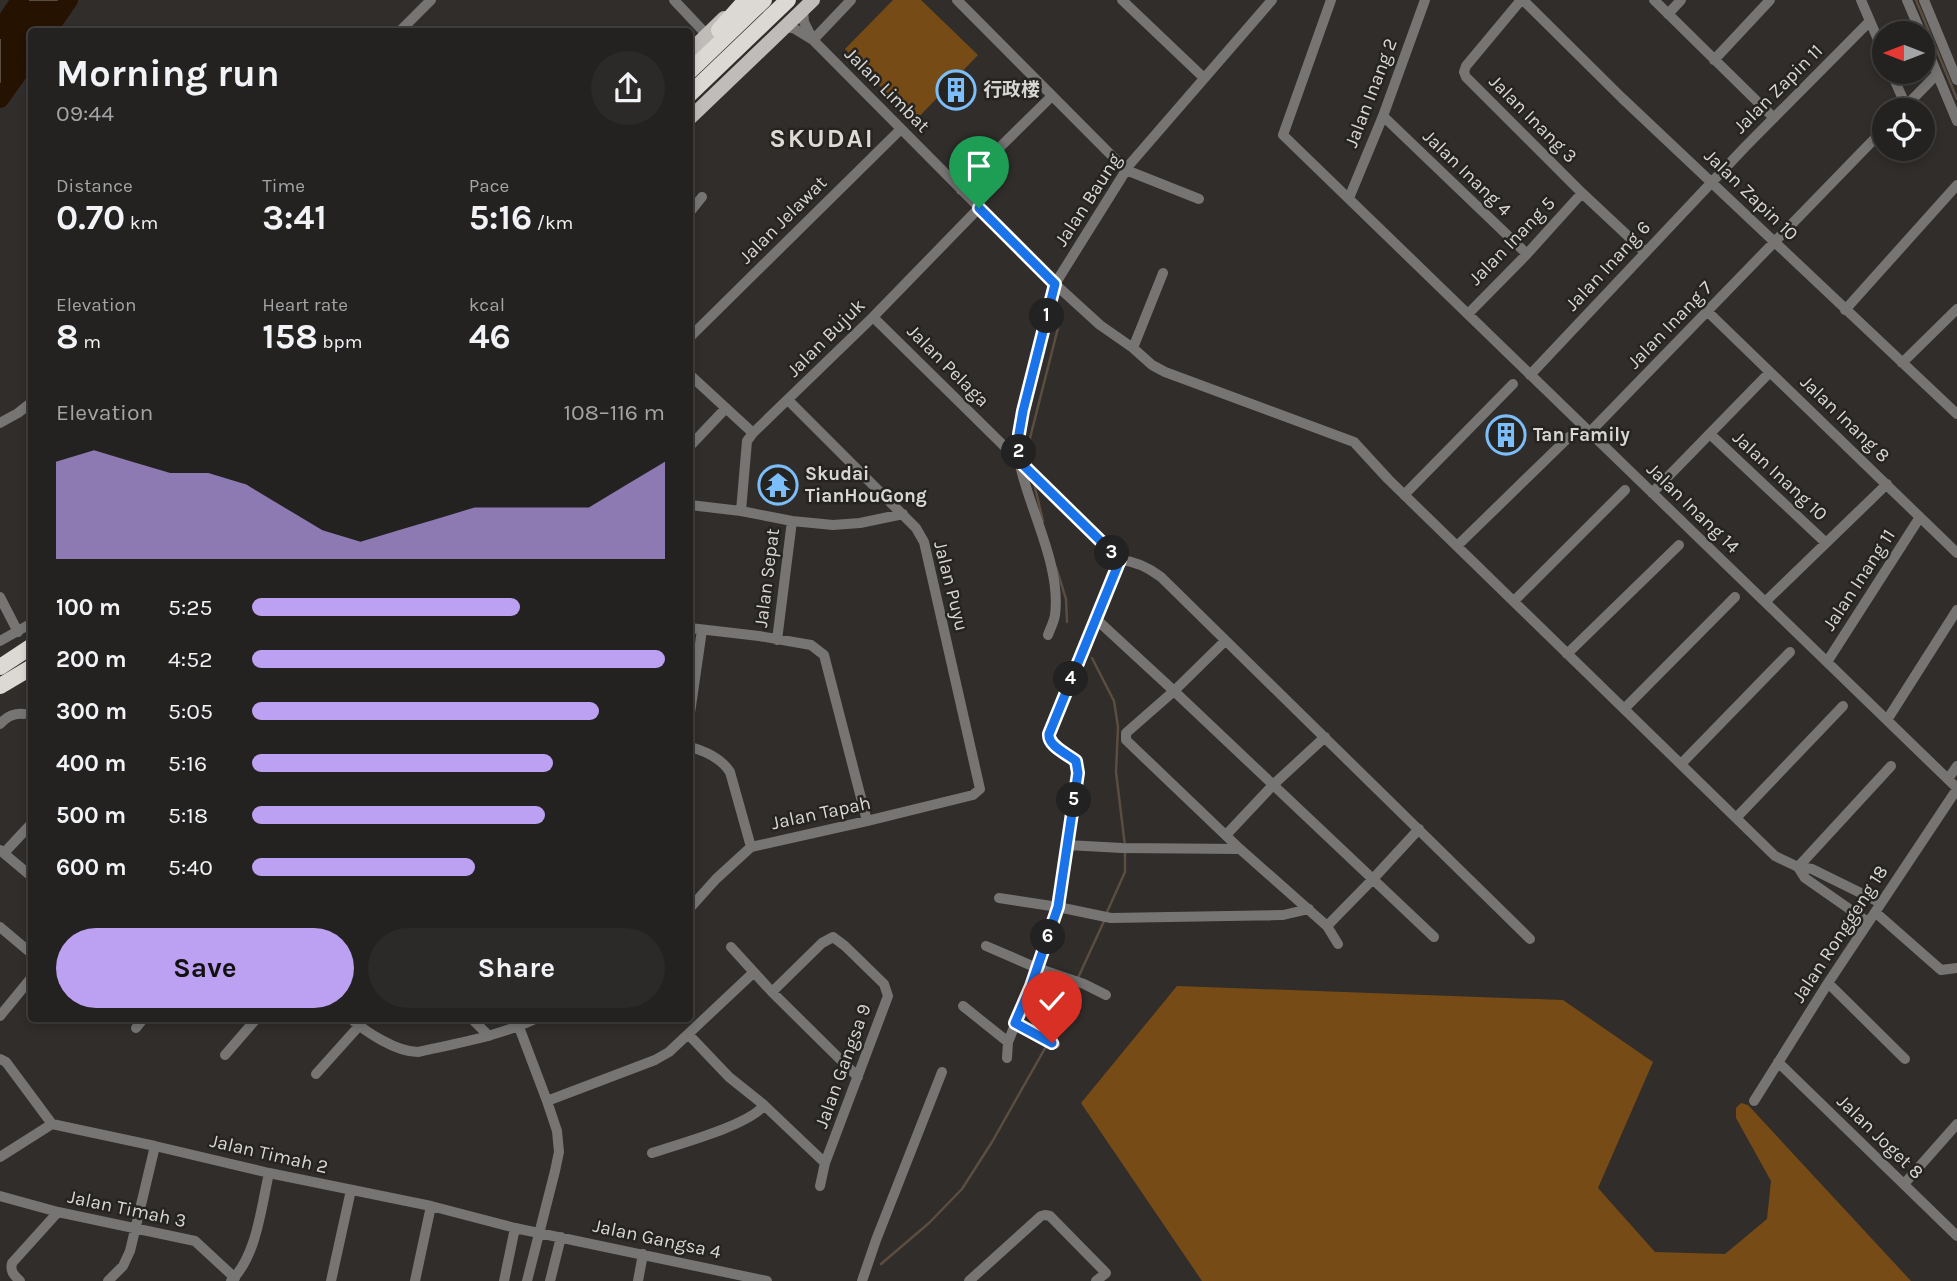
<!DOCTYPE html>
<html lang="en">
<head>
<meta charset="utf-8">
<style>
	:root { --surface:#242220; --page:#2c2a29; --text:#f1f3f6; --muted:#a3a4a5; --line:#413f3e; --accent:#bca0f2 }
	body { margin:0; font-family:Karla,"Noto Sans SC",sans-serif; background:var(--page); color:var(--text); height:100vh; display:flex; flex-direction:column; font-size:26px; white-space:nowrap }
	* { box-sizing:border-box; margin:0 }
	p { font-size:23px; color:var(--muted) }
	.icon { flex:none; width:38px; height:38px; fill:none; stroke:currentColor; stroke-width:2; stroke-linecap:round; stroke-linejoin:round }
	.map { position:relative; flex:1; overflow:hidden }
	.details { position:absolute; left:28px; top:28px; width:665px; height:994px; display:flex; flex-direction:column; background:var(--surface); border-radius:7px; box-shadow:0 4px 10px #0003,0 0 0 2px var(--line) }
	.details>* { flex:none }
	.needle { width:46px; rotate:270deg }
	.buttons { position:absolute; left:1872px; top:21px; display:grid; gap:14px }
	.buttons a { display:grid; place-items:center; width:63px; height:63px; border-radius:50%; background:var(--surface); box-shadow:0 4px 10px #0003,0 0 0 2px var(--line); font-size:35px }
	.pin { position:absolute; display:grid; place-items:center; width:60px; height:60px; color:#fff; margin:-72px -30px; border-radius:50% 50% 50% 0; rotate:-45deg; box-shadow:0 0 7px #0007 }
	.pin .icon { rotate:45deg }
	.km { position:absolute; width:35px; height:35px; margin:-18px; border-radius:50%; background:#222; color:#fff; font-size:19px; line-height:35px; text-align:center }
	.round { display:grid; place-items:center; flex:none; width:74px; height:74px; border-radius:37px; background:var(--page) }
	.overview { display:flex; align-items:center; justify-content:space-between; height:119px; padding:0 28px }
	h1 { font-size:38px; font-weight:700; line-height:52px }
	.stats { display:grid; grid-template-columns:repeat(3,1fr); gap:10px; height:119px; padding:7px 28px }
	.stats div { display:grid; align-content:center }
	.stats b { font-size:35px; font-weight:700 }
	.stats small { font-size:19px; font-weight:400 }
	.stats p { font-size:19px }
	.chart { height:196px; padding:14px 28px }
	.chart p { display:flex; justify-content:space-between }
	.chart svg { width:100%; height:126px; margin-top:7px; fill:var(--accent); opacity:.7 }
	.action { display:flex; gap:14px; margin-top:auto; padding:14px 28px }
	.action a { flex:1; height:80px; border-radius:42px; background:var(--accent); color:#111; font-size:28px; font-weight:700; line-height:80px; text-align:center }
	.action a+a { background:var(--page); color:var(--text) }
	ul { padding:0 28px; list-style:none; font-size:23px }
	li { display:grid; grid-template-columns:112px 84px 1fr; align-items:center; height:52px }
	li i { height:18px; border-radius:9px; background:var(--accent) }
	.map>svg:first-child { display:block }
</style>
</head>
<body>
<div class="map">
<svg width="1957" height="1281" viewBox="0 0 1957 1281">
	<rect width="100%" height="100%" fill="#302d2b"/>
	<path fill="#774b16" d="M893,0H921L978,55L914,122L845,49Z
		M1177,986L1563,1000L1653,1062L1598,1188L1655,1252L1725,1254L1767,1219L1771,1181L1736,1118V1108L1741,1103L1748,1105L1911,1281H1202L1081,1103Z"/>
	<path fill="#261200" stroke="#5b4d40" stroke-width="2" d="M20,0H69L47,31L32,32L31,54L0,99V30Z"/>
	<g fill="none" stroke-linecap="round" stroke-linejoin="round">
		<path stroke="#5b4d40" stroke-width="2.5" d="M1916,0L1957,99
			M1031,466L1030,438L1059,324
			M1033,479L1043,521
			M1056,567L1066,599L1067,622
			M1092,658L1114,701L1118,727L1116,772L1125,846
			M1107,912L1125,872V853
			M1077,980L1105,919
			M1051,1037L1075,986
			M881,1264L929,1223L962,1189L992,1142L1048,1043"/>
		<path stroke="#261200" stroke-width="18" d="M0,30L20,0
			M47,32L69,0
			M0,99L32,54"/>
		<path stroke="#777574" stroke-width="10" d="M674,0L706,34
			M957,0L1126,170L1199,199
			M1122,0L1204,78
			M1331,0L1283,135L1957,788
			M1521,0L1466,66L1464,72L1466,77L1582,193L1645,252
			M1523,0L1622,98L1957,414
			M1654,0L1774,118
			M1861,0L1885,56
			M1907,0L1921,33
			M1924,0L1957,80
			M803,10L804,22L813,40
			M1668,14L1681,0
			M784,26L795,29L813,40L1055,284L1100,325L1133,348L1152,365L1165,372L1354,442L1388,479L1775,856L1798,867L1812,869L1881,903
			M399,32L431,0
			M813,40L851,0
			M1923,40L1957,121
			M1714,60L1770,0
			M1891,72L1906,106
			M1902,110L1937,74
			M1383,116L1527,254
			M961,190L997,150L1052,96
			M1349,198L1383,116L1425,0
			M690,212L702,197
			M1845,310L1957,185
			M1708,312L1957,553
			M1468,314L1527,254L1582,193
			M873,317L1120,560C1136,561 1149,568 1161,577L1530,939
			M690,337L901,129
			M1133,348L1163,273
			M1902,363L1957,309
			M690,375L753,433
			M1530,375L1745,147L1870,21
			M0,423L18,413L32,402
			M1590,432L1885,128
			M1710,434L1826,543
			M690,446L726,408
			M1652,493L1770,372
			M1404,495L1513,384
			M690,505L741,511L792,521L833,525L860,523L903,514
			M741,511L747,441L753,433L873,317L979,208
			M1457,546L1569,437
			M0,597L18,632
			M1514,601L1625,490
			M1765,602L1887,484
			M1096,619L1174,691L1434,937
			M690,628L759,636L811,645L824,655L867,821
			M1048,635C1050,629 1054,622 1055,615C1061,569 1033,516 1022,473L1019,461V434L1055,284L1130,164L1272,0
			M777,640L792,521
			M0,641L32,623
			M1225,641L1174,691L1126,733V740L1240,849L1327,926L1338,944
			M1567,654L1679,545
			M1827,662L1920,517
			M1624,709L1735,597
			M690,713L702,630
			M1887,720L1957,610
			M0,724C7,716 14,713 24,714
			M690,747C705,751 721,758 730,772L751,847
			M1681,764L1790,652
			M1948,779L1957,766
			M1736,818L1843,706
			M1226,835L1274,784L1325,737
			M1067,845L1122,848L1240,849
			M0,850L32,877
			M4,853L32,823
			M1798,867L1891,766
			M1798,867L1805,878L1868,922
			M999,898L1058,907L1111,918L1283,915L1309,909
			M690,908L716,879L751,847L867,821L973,795L980,789L924,542L916,528L788,400
			M1875,912L1941,970L1957,968
			M1327,926L1372,880L1419,829
			M0,927L32,954
			M986,946L1037,968L1084,984L1106,995
			M731,947L772,992L858,1077
			M1828,983L1905,1059
			M772,992L822,943L833,937L845,946L884,984L888,996L825,1163L820,1186
			M963,1006L1008,1042
			M0,1016L32,977
			M350,1018C366,1032 396,1052 418,1052C458,1043 500,1036 537,1018
			M471,1018L489,1036
			M1015,1023L1055,1044
			M519,1027L547,1101L557,1131L559,1152L555,1171L527,1281
			M136,1028L144,1018
			M689,1035L729,1077L764,1105L825,1163
			M225,1055L257,1018
			M1007,1058L1008,1042L1031,986L1058,907L1078,773L1076,760C1066,753 1048,746 1049,734L1120,560
			M0,1059L6,1062L52,1124
			M1778,1062L1957,1236
			M316,1074L359,1026
			M547,1101L655,1060L669,1052L753,973
			M1754,1101L1828,983L1957,789
			M652,1153C678,1144 750,1125 764,1105
			M0,1157L52,1124L155,1146L269,1173L431,1206L515,1228L767,1281
			M1904,1184L1957,1124
			M0,1196L58,1212L195,1241L235,1278
			M20,1281C14,1275 10,1272 12,1263L58,1212
			M108,1281L123,1266L130,1251L155,1146
			M231,1281C257,1255 261,1208 269,1173
			M331,1281L351,1190
			M415,1281L431,1206
			M504,1281L515,1228
			M550,1281L561,1237
			M638,1281L643,1254
			M862,1281L876,1240L942,1072
			M969,1281L1041,1216L1045,1215L1050,1216L1106,1273L1096,1281"/>
		<path stroke="#c0bcba" stroke-width="14" d="M690,51L724,18
			M690,118L813,0"/>
		<path stroke="#dcd9d5" stroke-width="16" d="M719,30L746,0
			M690,71L764,0
			M690,94L788,0
			M0,667L32,646
			M0,686L32,667"/>
	</g>
	<g fill="none" stroke-linecap="round" stroke-linejoin="round">
		<g stroke="#fff" stroke-width="14">
			<path id="route" d="M979,208L1055,284L1023,411L1019,434V461L1120,560L1049,734C1048,746 1066,753 1076,761L1078,773L1058,907L1031,986L1015,1023L1052,1043"/>
		</g>
		<use href="#route" stroke="#1a73e8" stroke-width="9"/>
	</g>
	<defs>
		<g id="building-ring" transform="scale(2.0125)"><circle r="9.5" fill="#262421" stroke="#7cbef9" stroke-width="1.5"/><path d="M-4-6H4V6H1V3H-1V6H-4ZM-2.5-4.3h1.7v1.8h-1.7ZM.8-4.3h1.7v1.8H.8ZM-2.5-1h1.7V.8h-1.7ZM.8-1h1.7V.8H.8Z" fill="#7cbef9"/></g>
		<g id="temple-ring" transform="scale(2.0125)"><circle r="9.5" fill="#262421" stroke="#7cbef9" stroke-width="1.5"/><path d="M0-6L5-2H3V0L6.5 2.5H4V6H1.5V3h-3V6H-4V2.5H-6.5L-3 0V-2H-5Z" fill="#7cbef9"/></g>
	</defs>
	<g fill-rule="evenodd">
		<use href="#building-ring" x="956" y="90"/>
		<use href="#building-ring" x="1506" y="435"/>
		<use href="#temple-ring" x="778" y="485"/>
	</g>
	<g text-anchor="middle" dominant-baseline="central" stroke-width="5" stroke-linejoin="round" paint-order="stroke">
		<g font-size="19" fill="#d8d7d5" stroke="#262421">
			<text transform="translate(1778 89) rotate(-45)">Jalan Zapin 11</text>
			<text transform="translate(887 90) rotate(45)">Jalan Limbat</text>
			<text transform="translate(1371 93) rotate(-69)">Jalan Inang 2</text>
			<text transform="translate(1533 119) rotate(45)">Jalan Inang 3</text>
			<text transform="translate(1467 173) rotate(44)">Jalan Inang 4</text>
			<text transform="translate(1751 195) rotate(44)">Jalan Zapin 10</text>
			<text transform="translate(1088 200) rotate(-57)">Jalan Baung</text>
			<text transform="translate(783 220) rotate(-45)">Jalan Jelawat</text>
			<text transform="translate(1512 241) rotate(-46)">Jalan Inang 5</text>
			<text transform="translate(1608 266) rotate(-47)">Jalan Inang 6</text>
			<text transform="translate(1670 325) rotate(-46)">Jalan Inang 7</text>
			<text transform="translate(826 338) rotate(-45)">Jalan Bujuk</text>
			<text transform="translate(948 366) rotate(45)">Jalan Pelaga</text>
			<text transform="translate(1845 419) rotate(44)">Jalan Inang 8</text>
			<text transform="translate(1780 476) rotate(43)">Jalan Inang 10</text>
			<text transform="translate(1693 508) rotate(44)">Jalan Inang 14</text>
			<text transform="translate(767 578) rotate(-83)">Jalan Sepat</text>
			<text transform="translate(1859 580) rotate(-57)">Jalan Inang 11</text>
			<text transform="translate(951 586) rotate(76)">Jalan Puyu</text>
			<text transform="translate(821 813) rotate(-12)">Jalan Tapah</text>
			<text transform="translate(1840 934) rotate(-57)">Jalan Ronggeng 18</text>
			<text transform="translate(843 1066) rotate(-70)">Jalan Gangsa 9</text>
			<text transform="translate(1880 1137) rotate(44)">Jalan Joget 8</text>
			<text transform="translate(269 1154) rotate(13)">Jalan Timah 2</text>
			<text transform="translate(127 1209) rotate(12)">Jalan Timah 3</text>
			<text transform="translate(657 1239) rotate(12)">Jalan Gangsa 4</text>
		</g>
		<g font-size="19" font-weight="bold" fill="#d8d7d5" stroke="#262421" text-anchor="start">
			<text x="983" y="90">行政楼</text>
			<text x="1533" y="435">Tan Family</text>
			<text x="805" y="474">Skudai<tspan x="805" dy="22">TianHouGong</tspan></text>
		</g>
		<g font-size="26" font-weight="bold" letter-spacing="2" fill="#ddd9d5" stroke="#262421">
			<text x="822" y="138">SKUDAI</text>
		</g>
	</g>
</svg>
<div class="buttons">
<a><svg class="needle" viewBox="-14 -14 28 28"><path d="M0-13l5 13h-10z" fill="#e53935"/><path d="M0 13l5-13h-10z" fill="#a3a4a5"/></svg></a>
<a><svg class="icon" aria-label="locate" viewBox="0 0 24 24"><circle cx="12" cy="12" r="6"/><path d="M12 2v4M12 18v4M2 12h4M18 12h4"/></svg></a>
</div>
<div class="pin" style="left:979px;top:208px;background:#1e9e55"><svg class="icon" aria-label="arrive" viewBox="0 0 24 24"><path d="M6 21V4h12l-3 4 3 4H6"/></svg></div>
<div class="pin" style="left:1052px;top:1043px;background:#d93025"><svg class="icon" aria-label="check" viewBox="0 0 24 24"><path d="M5 12l5 5 9-10"/></svg></div>
<b class="km" style="left:1047px;top:316px">1</b>
<b class="km" style="left:1019px;top:452px">2</b>
<b class="km" style="left:1112px;top:553px">3</b>
<b class="km" style="left:1071px;top:679px">4</b>
<b class="km" style="left:1074px;top:800px">5</b>
<b class="km" style="left:1048px;top:937px">6</b>
<section class="details">
<div class="overview"><div><h1>Morning run</h1><p>09:44</p></div><a class="round"><svg class="icon" aria-label="share" viewBox="0 0 24 24"><path d="M12 15V3M7 8l5-5 5 5M5 13v7h14v-7"/></svg></a></div>
<div class="stats">
<div><p>Distance</p><b>0.70<small> km</small></b></div>
<div><p>Time</p><b>3:41</b></div>
<div><p>Pace</p><b>5:16<small> /km</small></b></div>
</div>
<div class="stats">
<div><p>Elevation</p><b>8<small> m</small></b></div>
<div><p>Heart rate</p><b>158<small> bpm</small></b></div>
<div><p>kcal</p><b>46</b></div>
</div>
<div class="chart"><p><span>Elevation</span>108–116 m</p>
<svg viewBox="0 0 160 44" preserveAspectRatio="none"><path d="M0 44V10L10 6L20 10L30 14L40 14L50 18L60 26L70 34L80 38L90 34L100 30L110 26L120 26L130 26L140 26L150 18L160 10V44z"/></svg>
</div>
<ul>
<li><b>100 m</b>5:25<i style="width:65%"></i></li>
<li><b>200 m</b>4:52<i style="width:100%"></i></li>
<li><b>300 m</b>5:05<i style="width:84%"></i></li>
<li><b>400 m</b>5:16<i style="width:73%"></i></li>
<li><b>500 m</b>5:18<i style="width:71%"></i></li>
<li><b>600 m</b>5:40<i style="width:54%"></i></li>
</ul>
<div class="action"><a>Save</a><a>Share</a></div>
</section>
</div>
</body>
</html>
